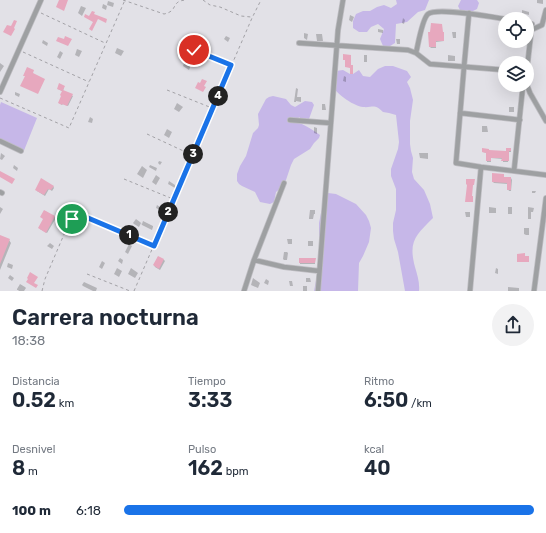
<!DOCTYPE html>
<html lang="es">
<head>
<meta charset="utf-8">
<style>
	:root { --surface:#fff; --page:#f2f2f3; --text:#1f2937; --muted:#747a83; --accent:#1a73e8 }
	body { margin:0; font-family:Rubik,sans-serif; background:var(--page); color:var(--text); height:100vh; display:flex; flex-direction:column; font-size:15px; white-space:nowrap }
	* { box-sizing:border-box; margin:0 }
	p { font-size:13px; color:var(--muted) }
	.icon { flex:none; width:22px; height:22px; fill:none; stroke:currentColor; stroke-width:2; stroke-linecap:round; stroke-linejoin:round }
	.map { position:relative; height:291px; overflow:hidden }
	.details { display:flex; flex-direction:column; background:var(--surface); flex:1 }
	.details>* { flex:none }
	.buttons { position:absolute; left:498px; top:12px; display:grid; gap:8px }
	.buttons a { display:grid; place-items:center; width:36px; height:36px; border-radius:50%; background:var(--surface); box-shadow:0 4px 16px #0002; font-size:20px }
	.pin { position:absolute; display:grid; place-items:center; width:34px; height:34px; color:#fff; margin:-17px; border:2px solid #fff; border-radius:50%; box-shadow:0 1px 4px #0007 }
	.km { position:absolute; width:20px; height:20px; margin:-10px; border-radius:50%; background:#222; color:#fff; font-size:11px; line-height:20px; text-align:center }
	.round { display:grid; place-items:center; flex:none; width:42px; height:42px; border-radius:21px; background:var(--page) }
	.summary { display:flex; align-items:center; justify-content:space-between; height:68px; padding:0 12px }
	h1 { font-size:22px; font-weight:600; line-height:30px }
	.figures { display:grid; grid-template-columns:repeat(3,1fr); gap:6px; height:68px; padding:4px 12px }
	.figures div { display:grid; align-content:center }
	.figures b { font-size:20px; font-weight:600 }
	.figures small { font-size:11px; font-weight:400 }
	.figures p { font-size:11px }
	ul { padding:0 12px; list-style:none; font-size:13px }
	li { display:grid; grid-template-columns:64px 48px 1fr; align-items:center; height:30px }
	li i { height:10px; border-radius:5px; background:var(--accent) }
	.map>svg:first-child { display:block }
</style>
</head>
<body>
<div class="map">
<svg width="546" height="291" viewBox="0 0 546 291">
	<rect width="100%" height="100%" fill="#e2e1e7"/>
	<path fill="#c6b7e8" d="M396,0H429L425,10L418,12L407,22L396,24L395,43L390,46H383L380,39L384,29L378,24L371,27L367,32H359L353,28V21L356,14L363,11H370L377,7L384,5L391,8L397,4Z
		M461,0H477L479,3L477,9L471,12H461L458,6Z
		M385,66H393L407,71L411,77L407,82L410,88L413,100L410,121V144L411,151L413,158L412,172L414,179L424,190L430,204L433,218C416,235 408,241 415,267C417,274 420,283 419,291H405L398,252L394,239L393,231V223L396,210V189L391,176V169L398,149L399,142L396,115L389,113L383,112C374,103 373,108 363,107C354,106 338,95 334,88C332,84 332,81 332,76L336,71L343,70L350,74H353L359,70L363,76L370,77L378,69Z
		M273,96L286,99L291,105L295,107L305,101L312,102L314,105L309,119C305,120 302,120 299,117L297,122C305,125 313,130 320,135L319,138L314,143L310,149L294,159L291,165L286,180L282,187L276,192L274,202L270,204L260,202L255,192L242,186L239,184L237,181V174L240,166L246,156L253,133L258,128L259,125L258,114L266,99L269,97Z
		M1,102L37,118L23,153L0,142V105Z
		M328,193L336,194L356,204L366,215L369,221L371,228L369,242L363,256L359,263L358,291H314L319,265V223L322,208Z"/>
	<path fill="#0003" d="M537,0H543V4L537,3Z
		M108,1L114,3L113,7L107,5Z
		M103,4L107,6L106,10L102,8Z
		M81,6L86,8L82,16L78,13Z
		M522,10L529,12V15L522,13Z
		M350,15L354,17L352,22L349,20Z
		M403,18L405,20L404,24L402,23Z
		M378,29L383,30V33L378,32Z
		M452,32H456V38H453Z
		M304,33L308,34L307,40L304,38Z
		M442,33H444V41L436,42V48H431L430,47Z
		M316,34H322L323,41H317Z
		M226,36L230,38L228,42L224,39Z
		M396,39H400V44H397Z
		M43,40L48,43L47,46L42,43Z
		M201,41L206,45L204,48L199,44Z
		M117,48L124,51L121,56L115,53Z
		M77,49L82,51L79,57L75,55Z
		M60,51L63,53L60,59L57,57Z
		M364,55H367V62H364Z
		M448,55L455,56V61H448Z
		M185,61L191,65L189,70L183,66Z
		M0,63L4,66L0,72Z
		M344,76L346,77V82L343,81Z
		M64,87L63,91L73,96L68,106L63,104L62,105L59,103L62,96V91L58,89Z
		M296,88L298,89L297,97H301V102L296,101V102H294Z
		M15,92L20,94L19,97L15,95Z
		M177,103L183,107L179,112L174,109Z
		M322,104H325L326,110H322Z
		M509,107H514V112H509Z
		M90,117L93,119L92,123L88,122Z
		M482,126H487L488,132H482Z
		M314,127L317,128V134L314,133Z
		M167,129L172,132L169,138L164,135Z
		M511,149V152H509L508,162H503V159L491,158V162H487V153L483,152H507Z
		M1,153L5,156L2,160L0,159Z
		M419,153H428V159L420,158Z
		M159,161L162,162L160,165L158,163Z
		M14,165L18,168L17,171L13,168Z
		M150,165L157,168L156,171L149,167Z
		M142,166L147,170L143,178L137,174Z
		M156,175L160,178L156,185L152,182Z
		M503,175L504,178H511L512,180L511,191H509L508,189V184L494,183L493,182Z
		M169,181L175,185V188L168,184Z
		M53,186L54,188L52,191L49,189L45,196L37,191Z
		M532,191H536L535,193H532Z
		M157,205L160,207V210L156,208Z
		M0,207L3,209L0,214Z
		M489,207L496,208V213H489Z
		M508,207H512V214H508Z
		M528,207L534,208L533,212H531V219H528Z
		M310,210H315V214H314L313,219H309V218Z
		M45,211L56,218L47,233L40,229L44,220Z
		M465,212H470V217H466Z
		M136,219L140,222L142,224L143,221L153,226V227L152,230L142,225L141,223L139,227L134,224L133,223Z
		M524,228H529V235H526L524,234Z
		M0,239L9,240L11,243L0,270Z
		M287,239H292V244H288Z
		M308,241H313V246H308Z
		M50,243L54,246L52,249L47,246Z
		M129,244L132,246L128,254L125,252Z
		M284,252H287L288,253L287,260H284L283,259Z
		M158,257L164,260L165,261L160,270L155,267L154,265Z
		M120,258L123,260L122,264L118,261Z
		M315,260V264H300V263Z
		M102,261L105,263L102,269L99,267Z
		M8,263L13,265L12,269L7,267Z
		M117,268L122,271L119,277L114,274Z
		M131,268L138,273L135,278L128,274Z
		M496,268L498,269V274L495,273Z
		M10,275L14,278L12,281L8,278Z
		M253,278L260,283L258,288L251,285Z
		M306,278H310L311,282H306Z
		M266,279L269,281L268,285L264,283Z
		M289,281H292L293,286H290Z
		M84,282L97,288L96,291H93L83,286L82,285Z
		M20,284L25,287L26,288L24,291H18L19,290H17V289Z
		M303,286H307V291H303Z
		M508,287L519,288V291H508Z"/>
	<path fill="#e7a8be" d="M59,0H68L64,11L56,7Z
		M92,11L95,12L94,14L107,19L106,23L98,19L92,31L89,29L93,22L84,17L85,14L89,16Z
		M14,20L17,21L14,28L15,29L11,36L3,32L7,25L11,26Z
		M431,23L442,24L443,32H444V41H436V47H429L428,32H430Z
		M65,36L72,39L68,46L56,41L58,37L64,39Z
		M343,54L351,55V65H353V74H350V68L345,67V60H343Z
		M27,67L34,70L33,73L45,79L38,94L20,86L25,76H23Z
		M202,79L207,81L204,86L206,87L203,92L195,88L198,82L200,83Z
		M59,83L65,86L63,90L73,94L67,106L62,104V105L58,103L61,96L60,95L62,91L57,89Z
		M482,148L489,149V150L506,151V148H511V151H509V161H501L502,158H491V161H486V153L482,152Z
		M0,171L15,179L12,184L0,177Z
		M492,173L504,174V177H511V190H507V183L492,182Z
		M41,178L54,186L51,190L48,189L44,195L35,190Z
		M466,179H475L474,185H473L472,196H473V202H465L467,185L466,184Z
		M44,210L55,216L46,233L38,228L43,219L40,217Z
		M0,235L10,239L0,264Z
		M525,253V256H529V262H517V254Z
		M158,256L164,259L159,269L153,265Z
		M299,258H316L315,263H299Z
		M30,272L38,277L34,283L38,285L36,288L26,282L28,279L27,278Z"/>
	<g fill="none" stroke-linecap="round" stroke-linejoin="round">
		<g stroke="#bebdc2" stroke-width="6">
			<path id="minor" d="M469,13L464,67L456,163L481,167L546,175
				M527,23L532,24L527,69
				M531,30L542,25L546,10
				M299,43L408,50L416,53L430,64L505,70
				M416,53C418,45 422,19 428,14C437,7 492,17 505,19
				M527,85L530,93L546,121
				M0,92L41,0
				M460,113L520,120
				M290,120L330,123
				M0,141L21,151
				M514,171L523,85
				M0,192L2,193
				M254,260L284,267L319,271
				M244,291L254,260L284,183
				M318,291L338,30L343,0
				M470,291L481,167
				M534,291L546,198"/>
		</g>
		<path stroke="#a2a1a6" stroke-width="1" stroke-dasharray="3 3" stroke-linecap="butt" d="M123,0L164,14C179,11 170,1 186,0
			M203,0L210,5L220,7L241,16L251,17
			M41,13L105,43
			M194,50L231,65
			M23,52L89,82
			M167,90L212,108
			M0,98L69,128L125,0
			M147,134L192,155
			M124,179L173,199
			M87,274L130,291
			M42,291L45,279L68,225C73,217 75,213 85,217L153,245
			M134,291L252,18L261,0"/>
		<use href="#minor" stroke="#9ea0a2" stroke-width="4.5"/>
	</g>
	<g fill="none" stroke-linecap="round" stroke-linejoin="round">
		<g stroke="#fff" stroke-width="8">
			<path id="route" d="M72,219L74,216L81,215L154,246L231,65L194,50"/>
		</g>
		<use href="#route" stroke="#1a73e8" stroke-width="5"/>
	</g>
</svg>
<div class="buttons">
<a><svg class="icon" aria-label="locate" viewBox="0 0 24 24"><circle cx="12" cy="12" r="6"/><path d="M12 2v4M12 18v4M2 12h4M18 12h4"/></svg></a>
<a><svg class="icon" aria-label="layers" viewBox="0 0 24 24"><path d="M12 4l9 5-9 5-9-5zM3 14l9 5 9-5"/></svg></a>
</div>
<div class="pin" style="left:72px;top:219px;background:#1e9e55"><svg class="icon" aria-label="arrive" viewBox="0 0 24 24"><path d="M6 21V4h12l-3 4 3 4H6"/></svg></div>
<div class="pin" style="left:194px;top:50px;background:#d93025"><svg class="icon" aria-label="check" viewBox="0 0 24 24"><path d="M5 12l5 5 9-10"/></svg></div>
<b class="km" style="left:129px;top:235px">1</b>
<b class="km" style="left:168px;top:212px">2</b>
<b class="km" style="left:193px;top:154px">3</b>
<b class="km" style="left:218px;top:96px">4</b>
</div>
<section class="details">
<div class="summary"><div><h1>Carrera nocturna</h1><p>18:38</p></div><a class="round"><svg class="icon" aria-label="share" viewBox="0 0 24 24"><path d="M12 15V3M7 8l5-5 5 5M5 13v7h14v-7"/></svg></a></div>
<div class="figures">
<div><p>Distancia</p><b>0.52<small> km</small></b></div>
<div><p>Tiempo</p><b>3:33</b></div>
<div><p>Ritmo</p><b>6:50<small> /km</small></b></div>
</div>
<div class="figures">
<div><p>Desnivel</p><b>8<small> m</small></b></div>
<div><p>Pulso</p><b>162<small> bpm</small></b></div>
<div><p>kcal</p><b>40</b></div>
</div>
<ul>
<li><b>100 m</b>6:18<i style="width:100%"></i></li>
</ul>
</section>
</body>
</html>
